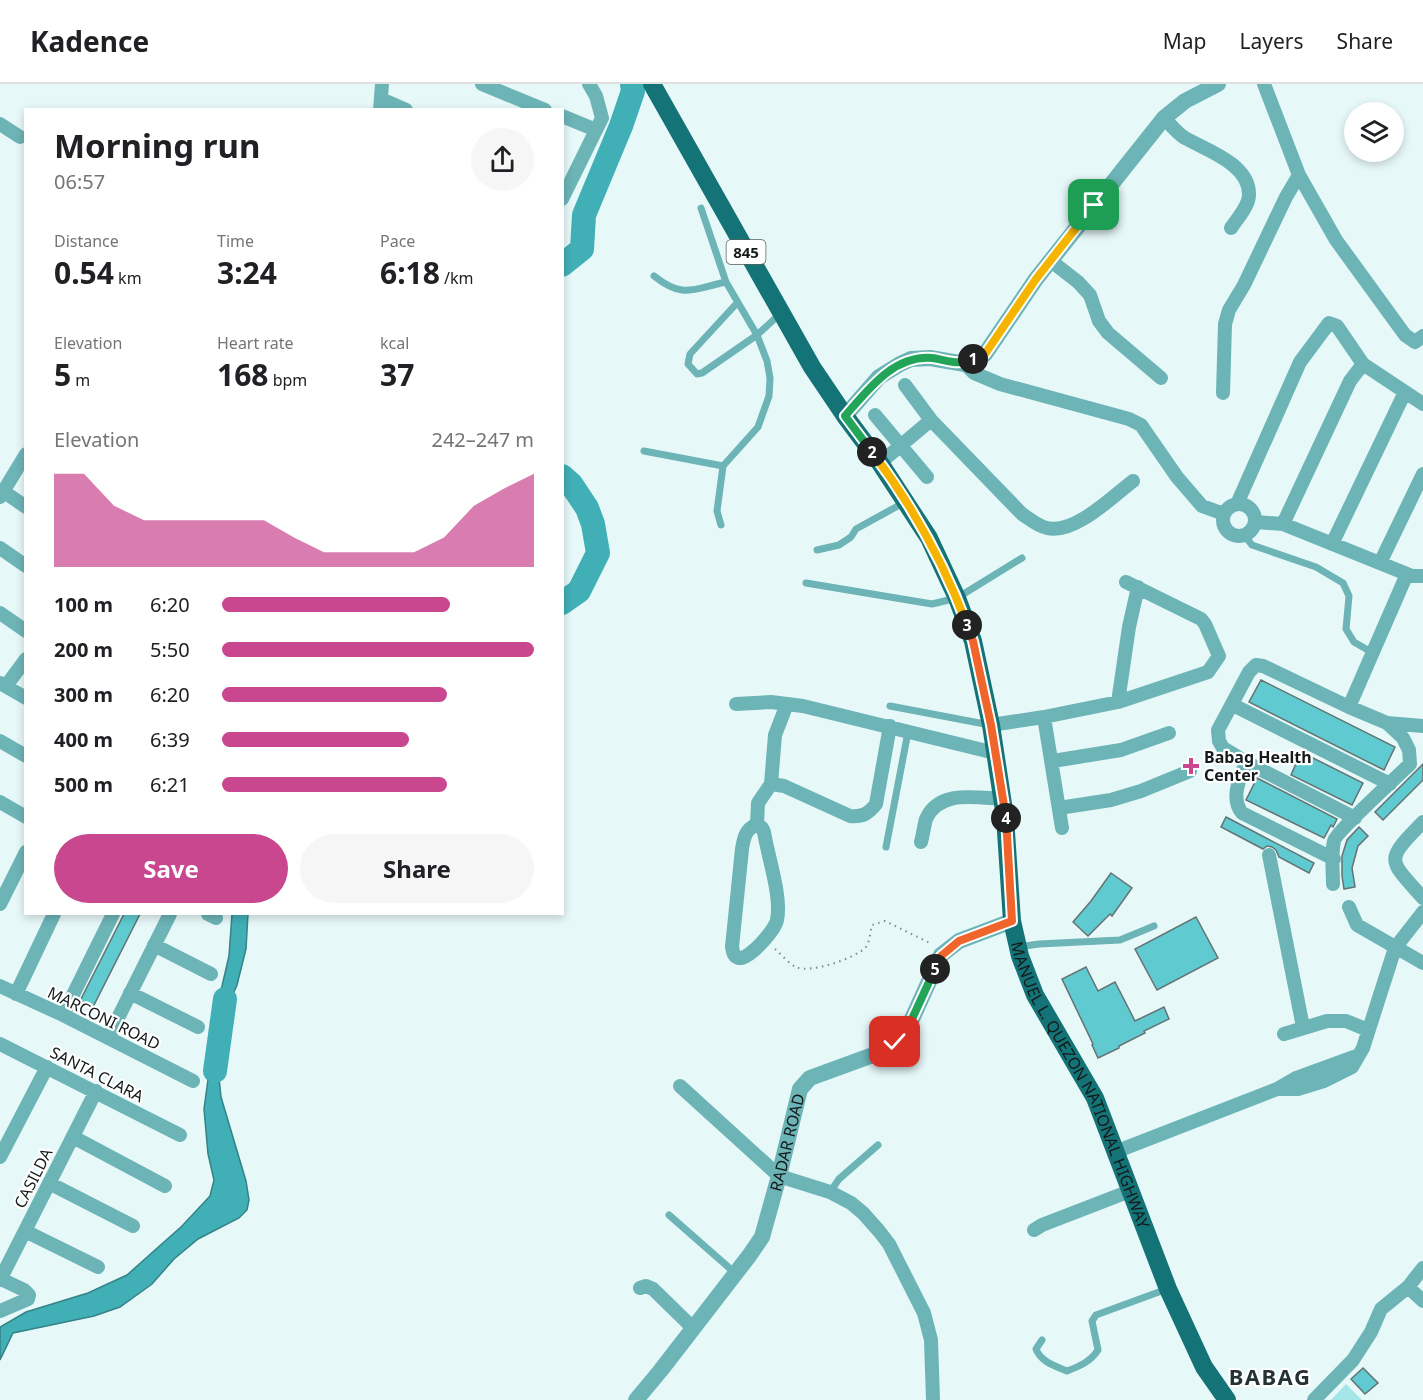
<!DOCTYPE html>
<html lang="en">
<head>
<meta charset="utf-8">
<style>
	:root { --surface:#fff; --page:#f6f6f6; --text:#202124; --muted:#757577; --line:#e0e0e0; --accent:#c9478f }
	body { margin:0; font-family:"Noto Sans",sans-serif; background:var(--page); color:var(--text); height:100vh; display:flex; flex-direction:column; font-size:22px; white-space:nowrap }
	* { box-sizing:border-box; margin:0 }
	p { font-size:20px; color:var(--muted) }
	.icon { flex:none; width:33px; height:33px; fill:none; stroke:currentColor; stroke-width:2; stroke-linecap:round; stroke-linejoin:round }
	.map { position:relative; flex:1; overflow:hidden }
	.panel { position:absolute; left:24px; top:24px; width:540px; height:807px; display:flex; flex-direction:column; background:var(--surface); border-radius:0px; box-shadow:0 3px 9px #0003 }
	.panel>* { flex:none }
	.tools { position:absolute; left:1344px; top:18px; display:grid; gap:12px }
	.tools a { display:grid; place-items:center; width:60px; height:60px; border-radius:50%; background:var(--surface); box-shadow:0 3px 9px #0003; font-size:30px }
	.pin { position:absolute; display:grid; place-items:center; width:51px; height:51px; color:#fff; margin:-26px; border-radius:12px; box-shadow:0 3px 9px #0006 }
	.km { position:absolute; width:30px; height:30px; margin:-15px; border-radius:50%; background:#222; color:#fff; font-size:16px; line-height:30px; text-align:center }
	.round { display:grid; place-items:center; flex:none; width:63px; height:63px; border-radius:32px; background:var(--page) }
	.headline { display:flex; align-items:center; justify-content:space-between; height:102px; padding:0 30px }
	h1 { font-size:33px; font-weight:700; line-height:45px }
	.figures { display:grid; grid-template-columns:repeat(3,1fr); gap:9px; height:102px; padding:6px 30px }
	.figures div { display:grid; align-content:center }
	.figures b { font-size:30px; font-weight:700 }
	.figures small { font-size:16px; font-weight:400 }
	.figures p { font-size:16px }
	.chart { height:168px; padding:12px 30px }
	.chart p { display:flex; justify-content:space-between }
	.chart svg { width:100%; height:108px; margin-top:6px; fill:var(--accent); opacity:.7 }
	.button { display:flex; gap:12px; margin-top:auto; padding:12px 30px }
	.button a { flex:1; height:69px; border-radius:36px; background:var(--accent); color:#fff; font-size:24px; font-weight:700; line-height:69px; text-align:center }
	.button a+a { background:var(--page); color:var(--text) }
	ul { padding:0 30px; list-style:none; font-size:20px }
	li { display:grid; grid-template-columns:96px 72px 1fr; align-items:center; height:45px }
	li i { height:15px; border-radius:8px; background:var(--accent) }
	header { display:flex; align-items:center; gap:36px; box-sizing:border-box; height:84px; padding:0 30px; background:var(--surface); border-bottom:2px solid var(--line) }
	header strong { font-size:28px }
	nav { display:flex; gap:33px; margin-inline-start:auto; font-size:21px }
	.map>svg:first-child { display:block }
</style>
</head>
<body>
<header>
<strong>Kadence</strong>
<nav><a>Map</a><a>Layers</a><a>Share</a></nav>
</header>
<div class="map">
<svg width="1423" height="1316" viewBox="0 0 1423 1316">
	<rect width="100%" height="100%" fill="#e7f8f9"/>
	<path fill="#a4e5e8" d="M1346,1300L1362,1316H1331Z"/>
	<path fill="#41b0b6" stroke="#348387" stroke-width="1.5" d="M232,830H248L246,865L237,901L223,933L218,984L221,1013L246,1097L249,1116L247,1126L239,1134L198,1155L174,1175L152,1200L120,1223L94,1232L13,1249L0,1276V1243L26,1228L88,1209L127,1191L182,1142L210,1112L214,1096L208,1070L204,1025L219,915L229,872Z"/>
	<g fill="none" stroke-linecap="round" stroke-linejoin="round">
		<path stroke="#41b0b6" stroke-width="24" d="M562,181L582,165L584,131L621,42L633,7L632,0
			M562,392L571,400L587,424L593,440L598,469L579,507L562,519
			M215,987L225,915"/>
	</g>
	<path fill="#5fcbd0" stroke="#647373" stroke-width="1.5" d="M1261,596L1395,663L1384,686L1249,618Z
		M1301,668L1363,699L1352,721L1291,691Z
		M1423,680V696L1383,736L1375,728Z
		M1257,694L1337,735L1333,743L1331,741L1324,754L1246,716Z
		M1226,733L1314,779L1309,789L1279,773L1276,766L1272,763L1267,762L1263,765L1221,743Z
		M1359,743L1368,752L1358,762L1352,784L1355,803L1344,805L1342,792V772L1347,756Z
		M1111,789L1132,804L1112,832L1110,830L1088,852L1073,838L1091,817Z
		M124,830H140L93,923L80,917Z
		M1196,833L1218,874L1157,906L1135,865Z
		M1086,883L1098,907L1115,898L1135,937L1164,923L1169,935L1144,947L1145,949L1119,962V964L1098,974L1092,961L1093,960L1062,895Z
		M1363,1284L1378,1299L1365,1310L1351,1295Z"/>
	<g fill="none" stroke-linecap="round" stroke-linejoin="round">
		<path stroke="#7f8b8b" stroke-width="2" stroke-dasharray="1.5 4.5" stroke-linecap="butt" d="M775,865C781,870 789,880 796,883C810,890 856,874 866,863C870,857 870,848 872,841L885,837L932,860"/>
		<path stroke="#6db4b7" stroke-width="7" d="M654,192C683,215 692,205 726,198
			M737,219L690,270L688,280L697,290L702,289L757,251L781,229
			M644,367L723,382L758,343L769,312L770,294L767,277L757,251L726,198L701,124
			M721,441L717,427L723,382
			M1244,451L1252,461L1316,483L1343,499L1349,512L1346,545L1354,558L1373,569
			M817,466L839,461L851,453L856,445L905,418
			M806,499L932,520L957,514L1022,474
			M890,622L990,641
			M886,763L908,648
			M1018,863L1039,860L1120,856L1154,842
			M830,1108L839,1095L878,1061
			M669,1131L735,1189
			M1042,1256L1036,1265C1041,1278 1055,1282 1067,1287C1080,1282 1090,1278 1098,1266L1092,1237L1096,1231L1167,1205"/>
		<path stroke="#6db4b7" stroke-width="14" d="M482,0L545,26
			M1264,0L1299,91L1336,156L1405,251L1415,258L1423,252
			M381,15L406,26
			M380,26L382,0
			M562,32L596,46
			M1164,34C1171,41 1177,49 1185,54C1206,66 1250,80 1249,111C1249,122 1237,135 1231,144
			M0,40L20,53
			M562,115L602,34L596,12L589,0
			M1051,177L1078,198L1090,211L1099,237L1108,249L1161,294
			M965,280L974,289L1000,300L1129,335L1141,341L1177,393L1202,422L1224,430
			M905,301L931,336L1022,430C1030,435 1037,442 1047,444C1074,451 1112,413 1133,397
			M1223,309L1225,240L1229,226L1244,201L1286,113L1299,91
			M875,331L927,393
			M880,379L931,336
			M3,407L26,423
			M0,413L26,370
			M1223 436a16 16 0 1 1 32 0a16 16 0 1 1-32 0Z
			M1237,420L1300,278L1329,239L1337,242L1363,280L1423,320
			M1255,438L1283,440L1412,492H1423
			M1283,440L1350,297L1363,280
			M1332,460L1405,308
			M0,464L26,482
			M1380,479L1423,390
			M0,529L26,547
			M0,599L26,614
			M6,602L26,575
			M1118,618L1129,543L1138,503
			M736,620L771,618L803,622L995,669
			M1233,621L1390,700
			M1349,623L1407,490
			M1044,633L1062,744
			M1387,639L1423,642
			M991,641L1044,633L1118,618L1208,588L1219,572L1205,540L1201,535L1126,498
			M0,657L26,672
			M1053,677L1121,666L1169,649
			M1246,678C1240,694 1230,714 1242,729L1334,775
			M771,700L784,702L850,732C863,733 868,730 876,720L890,642
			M0,718L26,733
			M1059,724L1111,716L1141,707L1190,687
			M1423,738C1385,777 1387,774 1423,814
			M757,740L762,744L764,748C768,773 782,813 777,836C775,846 749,876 739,874C733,873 733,867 732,863L742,765C744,753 745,746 757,740Z
			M757,740L758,719L771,700L775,651L787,620
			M921,758C923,751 924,742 926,735C939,705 977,714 1003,715
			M1269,771L1303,943
			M1333,800C1333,787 1331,770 1334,757C1336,748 1399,691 1410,680L1409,666L1403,654L1387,639L1349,623L1263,582L1256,581L1249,588L1218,646L1219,657L1223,664L1246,678L1355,734
			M0,820L26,768
			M1349,823L1357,841L1423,879
			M208,830L216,834
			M154,861L211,890
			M0,902L63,931L193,997
			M130,909L198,943
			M16,910L54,830
			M63,931L113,830
			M1284,950L1327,937H1346L1368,946
			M108,954L170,830
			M0,960L180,1051
			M680,1002L779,1092L830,1108L851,1119L863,1129L879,1147L889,1160L924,1229L931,1256L933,1316
			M1279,1005H1298L1324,997L1352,983L1363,964L1395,864L1423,828
			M73,1053L165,1102
			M1115,1068L1277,1005L1296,994L1359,971
			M0,1073L47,983
			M49,1099L133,1142
			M1034,1146L1042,1141L1130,1107
			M25,1147L98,1183
			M0,1196L96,1007
			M1408,1203L1423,1184
			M640,1204L646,1202L653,1205L693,1244
			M0,1227L28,1215L29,1211L24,1206L1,1195
			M1314,1316L1353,1276L1371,1248L1381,1225L1408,1203L1423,1217"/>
		<g stroke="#6db4b7" stroke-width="16">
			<path d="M845,332L879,293L900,280L911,275L930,274L965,280L985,270L1036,195L1164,34L1185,17L1218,0"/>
			<path id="s1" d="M636,1316L661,1286L749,1172L762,1153L779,1092L800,1005L810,994L873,971L895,958L912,935L941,871L959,857L1012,837"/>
		</g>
		<path stroke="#147377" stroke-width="18" id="s2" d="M652,0L812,283L845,332L880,379L929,454L957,514L973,557L991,641L1005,733L1012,837L1020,872L1035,911L1095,1014L1168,1205L1204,1283L1227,1316"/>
	</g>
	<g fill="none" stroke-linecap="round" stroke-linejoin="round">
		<g stroke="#fff" stroke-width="12">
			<path id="split-1" d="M973,275L985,270L1036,195L1094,121"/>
		</g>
		<g stroke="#fff" stroke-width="12">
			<path id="split-2" d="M872,368L845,332C868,306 893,271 932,274C947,276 959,282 973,275"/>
		</g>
		<g stroke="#fff" stroke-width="12">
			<path id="split-3" d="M872,368C912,421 944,479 967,541"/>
		</g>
		<g stroke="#fff" stroke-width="12">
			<path id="split-4" d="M967,541L973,557L991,641L1006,734"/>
		</g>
		<g stroke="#fff" stroke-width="12">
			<path id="split-5" d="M935,885L941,872L959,857L1012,837L1006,734"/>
		</g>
		<g stroke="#fff" stroke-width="12">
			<path id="split-6" d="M895,958L912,935L935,885"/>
		</g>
		<use href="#split-1" stroke="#f5b400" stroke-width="8"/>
		<use href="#split-2" stroke="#22a559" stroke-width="8"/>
		<use href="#split-3" stroke="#f5b400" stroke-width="8"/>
		<use href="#split-4" stroke="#f0652b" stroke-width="8"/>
		<use href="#split-5" stroke="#f0652b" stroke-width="8"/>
		<use href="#split-6" stroke="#22a559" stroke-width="8"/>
	</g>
	<path fill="#c9478f" stroke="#fff" stroke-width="2" d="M1188 673h6v6h6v6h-6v6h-6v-6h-6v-6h6z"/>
	<g text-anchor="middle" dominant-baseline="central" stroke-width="4.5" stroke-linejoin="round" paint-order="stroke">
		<rect fill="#fff" stroke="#5a5f5f" stroke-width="1.5" x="726.5" y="156" width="39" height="24" rx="4.5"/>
		<g font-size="15" font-weight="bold" fill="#141a1a">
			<text x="746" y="168">845</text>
		</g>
		<g font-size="16" font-weight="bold" fill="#141a1a" stroke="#fff" text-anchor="start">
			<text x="1204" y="673">Babag Health<tspan x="1204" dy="18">Center</tspan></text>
		</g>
		<g font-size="16" fill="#141a1a" stroke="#fff">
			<text transform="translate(104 934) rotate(26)">MARCONI ROAD</text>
			<text transform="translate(97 990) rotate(27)">SANTA CLARA</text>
			<text stroke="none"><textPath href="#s2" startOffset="1106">MANUEL L. QUEZON NATIONAL HIGHWAY</textPath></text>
			<text stroke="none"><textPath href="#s1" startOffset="304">RADAR ROAD</textPath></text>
			<text transform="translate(33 1094) rotate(-63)">CASILDA</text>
		</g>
		<g font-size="22" font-weight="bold" letter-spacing="1.5" fill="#243232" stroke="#fff">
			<text x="1270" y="1292">BABAG</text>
		</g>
	</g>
</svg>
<div class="tools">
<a><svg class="icon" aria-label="layers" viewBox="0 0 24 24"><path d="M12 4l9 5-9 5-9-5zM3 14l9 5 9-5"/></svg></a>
</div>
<div class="pin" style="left:1094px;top:121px;background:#1e9e55"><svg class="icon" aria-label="arrive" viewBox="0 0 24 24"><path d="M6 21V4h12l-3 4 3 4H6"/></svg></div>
<div class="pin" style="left:895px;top:958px;background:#d93025"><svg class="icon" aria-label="check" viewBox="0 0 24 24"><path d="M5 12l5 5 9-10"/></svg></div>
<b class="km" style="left:973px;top:275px">1</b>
<b class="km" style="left:872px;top:368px">2</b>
<b class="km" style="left:967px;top:541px">3</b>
<b class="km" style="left:1006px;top:734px">4</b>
<b class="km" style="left:935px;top:885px">5</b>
<section class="panel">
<div class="headline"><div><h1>Morning run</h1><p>06:57</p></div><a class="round"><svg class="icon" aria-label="share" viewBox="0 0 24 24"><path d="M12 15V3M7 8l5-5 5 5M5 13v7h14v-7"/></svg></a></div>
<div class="figures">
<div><p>Distance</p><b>0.54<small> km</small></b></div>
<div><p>Time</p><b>3:24</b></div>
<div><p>Pace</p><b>6:18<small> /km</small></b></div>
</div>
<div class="figures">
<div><p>Elevation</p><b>5<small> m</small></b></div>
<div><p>Heart rate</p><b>168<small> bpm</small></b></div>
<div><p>kcal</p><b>37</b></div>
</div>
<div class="chart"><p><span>Elevation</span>242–247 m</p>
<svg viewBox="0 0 160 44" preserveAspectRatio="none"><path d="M0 44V6L10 6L20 19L30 25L40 25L50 25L60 25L70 25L80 32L90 38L100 38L110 38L120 38L130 32L140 19L150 12L160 6V44z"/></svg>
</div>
<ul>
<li><b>100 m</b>6:20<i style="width:73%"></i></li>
<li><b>200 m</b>5:50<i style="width:100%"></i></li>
<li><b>300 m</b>6:20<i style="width:72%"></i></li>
<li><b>400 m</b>6:39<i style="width:60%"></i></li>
<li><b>500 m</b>6:21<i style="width:72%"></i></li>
</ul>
<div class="button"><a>Save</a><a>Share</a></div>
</section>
</div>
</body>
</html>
